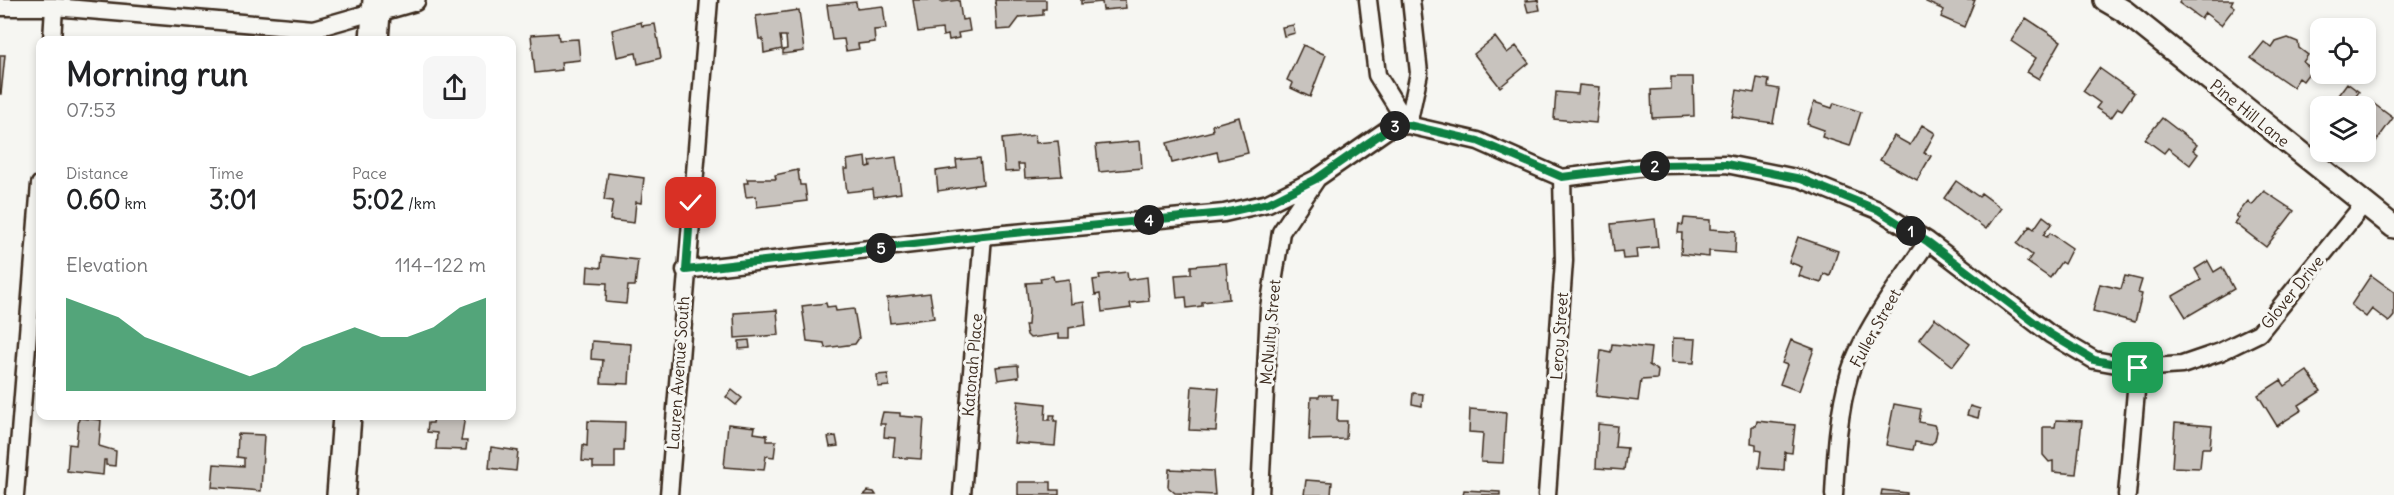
<!DOCTYPE html>
<html lang="en">
<head>
<meta charset="utf-8">
<style>
	:root { --surface:#fff; --page:#f6f6f6; --text:#202124; --muted:#757577; --accent:#0b8043 }
	body { margin:0; font-family:Delius,sans-serif; background:var(--page); color:var(--text); height:100vh; display:flex; flex-direction:column; font-size:22px; white-space:nowrap }
	* { box-sizing:border-box; margin:0 }
	p { font-size:20px; color:var(--muted) }
	.icon { flex:none; width:33px; height:33px; fill:none; stroke:currentColor; stroke-width:2; stroke-linecap:round; stroke-linejoin:round }
	.map { position:relative; flex:1; overflow:hidden }
	.sheet { position:absolute; left:36px; top:36px; width:480px; height:384px; display:flex; flex-direction:column; background:var(--surface); border-radius:12px; box-shadow:0 3px 9px #0003 }
	.sheet>* { flex:none }
	.fabs { position:absolute; left:2310px; top:18px; display:grid; gap:12px }
	.fabs a { display:grid; place-items:center; width:66px; height:66px; border-radius:12px; background:var(--surface); box-shadow:0 3px 9px #0003; font-size:30px }
	.pin { position:absolute; display:grid; place-items:center; width:51px; height:51px; color:#fff; margin:-26px; border-radius:12px; box-shadow:0 3px 9px #0006 }
	.km { position:absolute; width:30px; height:30px; margin:-15px; border-radius:50%; background:#222; color:#fff; font-size:16px; line-height:30px; text-align:center }
	.round { display:grid; place-items:center; flex:none; width:63px; height:63px; border-radius:12px; background:var(--page) }
	.summary { display:flex; align-items:center; justify-content:space-between; height:102px; padding:0 30px }
	h1 { font-size:33px; font-weight:700; line-height:45px }
	.metrics { display:grid; grid-template-columns:repeat(3,1fr); gap:9px; height:102px; padding:6px 30px }
	.metrics div { display:grid; align-content:center }
	.metrics b { font-size:26px; font-weight:700 }
	.metrics small { font-size:16px; font-weight:400 }
	.metrics p { font-size:16px }
	.chart { height:168px; padding:12px 30px }
	.chart p { display:flex; justify-content:space-between }
	.chart svg { width:100%; height:108px; margin-top:6px; fill:var(--accent); opacity:.7 }
	.map>svg:first-child { display:block }
</style>
</head>
<body>
<div class="map">
<svg width="2394" height="495" viewBox="0 0 2394 495">
	<rect width="100%" height="100%" fill="#f6f6f2"/>
	<filter id="ink" filterUnits="userSpaceOnUse"><feTurbulence type="fractalNoise" baseFrequency=".0167" numOctaves="2"/><feDisplacementMap in="SourceGraphic" scale="12" xChannelSelector="R" yChannelSelector="G"/><feConvolveMatrix kernelMatrix="1 2 1 2 8 2 1 2 1" color-interpolation-filters="sRGB"/></filter>
	<g filter="url(#ink)">
		<path fill="#c8c3be" stroke="#3b2a1e" stroke-width="1.5" d="M913,0H940L941,2L959,0L962,20L968,19L970,31L958,33L959,38L949,40L948,35L943,36L942,29L918,32Z
			M995,0H1046V9H1043V15L1020,17L1011,29L997,30Z
			M1081,0H1125L1126,8L1103,10L1102,2L1081,4Z
			M1538,0L1540,10L1528,12L1525,1Z
			M1927,0H1975L1964,27L1941,17L1944,10L1926,2Z
			M2181,0H2233L2231,4L2235,7L2221,25L2205,13L2201,19L2179,3Z
			M856,2L857,9L883,6L886,29L874,30L875,42L858,44L859,49L846,51L844,39L832,40L827,5Z
			M799,10L804,51L783,54V50L787,49L786,36H780L782,49L764,53L763,39H759L756,16Z
			M2026,18L2061,41L2039,79L2027,72L2036,58L2011,41Z
			M641,22L642,26L655,24L661,58L638,64L636,53L617,57L612,30Z
			M1293,25L1295,33L1284,36L1282,27Z
			M558,33L559,40L578,39L580,60L561,62L562,70L535,73L531,35Z
			M1495,37L1507,53L1516,46L1529,63L1500,87L1474,54Z
			M2288,38L2298,42L2299,48L2308,55L2303,62L2312,69L2303,81L2299,78L2293,87L2251,58L2264,42L2272,48L2276,42Z
			M1303,45L1326,55L1310,97L1291,88L1293,83L1287,80Z
			M0,55H5L1,94H0Z
			M2099,68L2134,93L2122,110L2118,108L2111,118L2096,108L2100,103L2083,91Z
			M1671,77H1693L1694,116L1652,118L1651,90L1671,89Z
			M1757,78L1769,80L1768,87L1779,89L1773,123L1732,117L1737,90L1754,93Z
			M2347,83L2359,92L2355,97L2367,106L2370,101L2393,118L2372,147L2366,143V106H2330Z
			M1579,85L1600,87L1596,123L1554,119L1556,92L1578,94Z
			M1814,102L1832,108L1834,103L1861,112L1850,146L1822,137L1824,130L1807,124Z
			M1239,117L1248,153L1219,160L1217,152L1172,163L1167,143L1213,131L1212,125Z
			M2162,118L2197,145L2193,150L2198,154L2190,165L2168,148L2164,153L2145,139Z
			M1922,125L1935,133L1924,153L1931,156L1917,180L1880,160L1894,136L1910,145Z
			M1035,135L1036,143L1058,141L1062,176L1025,178L1024,164H1018L1019,171L1005,172L1002,139Z
			M1140,141L1142,168L1099,172L1096,145Z
			M866,157L867,167L871,166L870,161L896,157L901,193L874,197L873,189L847,192L844,169H848L847,160Z
			M980,158L983,184L938,191L936,171L957,168L956,160Z
			M798,170L800,185H805L807,201L757,207L756,196L746,197L744,183H748L747,179H776L775,175Z
			M608,173L644,178L641,203L636,202L634,223L610,220L613,201L604,200Z
			M1956,181L1979,197L1981,193L2001,208L1986,229L1944,198Z
			M2264,191L2294,211L2266,247L2235,223L2239,218L2236,216L2248,201L2252,205Z
			M2043,216L2052,223L2043,235L2047,237L2050,233L2072,248L2064,264L2061,262L2050,278L2027,262L2032,255L2017,244L2030,226L2034,229Z
			M1684,218L1710,220V229L1736,231L1735,253L1709,251V257L1681,254L1682,233H1678L1679,224L1683,225Z
			M1655,219L1658,247L1636,249L1637,258L1623,259L1622,251L1614,252L1611,224Z
			M1798,237L1838,251L1830,276L1824,274L1821,283L1799,276L1802,267L1789,262Z
			M602,256L638,260L635,286H628L626,304L606,302L607,283L587,282L588,266L601,268Z
			M2208,261L2214,272L2222,267L2234,289L2186,317L2173,296L2201,280L2195,269Z
			M1226,263L1229,299L1202,302V306L1187,308L1186,297L1177,298L1175,275L1191,274V266Z
			M1127,272L1128,280L1147,277L1149,301L1130,303L1131,308L1102,312L1100,294L1095,295L1093,280L1100,279L1099,275Z
			M2371,275L2394,292V316L2389,322L2372,309L2366,317L2351,305Z
			M1053,276L1054,281L1069,279L1071,304L1084,302L1086,325L1069,328V338H1059V334L1030,338L1027,335L1025,325H1028L1029,310L1026,283L1041,282L1040,278Z
			M2125,276L2142,280L2138,293L2142,294L2135,322L2093,311L2100,284L2121,289Z
			M930,293L934,318L890,323L887,298Z
			M826,303L827,307L835,306L836,311L854,309L859,338L855,344L825,348L824,343L807,341L802,306Z
			M777,310L779,335L735,338L734,313Z
			M1935,318L1970,344L1953,366L1919,339Z
			M1673,338L1696,339L1694,363L1672,362Z
			M749,340L750,348L739,349V341Z
			M1791,340L1814,349L1799,391L1780,384L1787,365L1782,363Z
			M592,341L631,344L629,384L601,383L603,360L591,359Z
			M1612,344L1651,348L1649,365L1658,371L1657,379L1641,380L1638,401L1596,396L1601,350L1611,352Z
			M1018,365L1019,377L998,380L996,367Z
			M2307,371L2321,391L2299,405L2302,410L2277,426L2258,395L2281,380L2285,386Z
			M888,374L889,386L878,387L877,375Z
			M1192,386L1219,388L1216,431L1189,430Z
			M732,390L742,398L736,405L726,397Z
			M1413,393L1423,394L1422,406L1412,404Z
			M1320,395H1332V399H1338L1337,421H1347L1346,439L1309,440L1311,397H1319Z
			M1018,401L1046,404L1045,420H1050V415H1055L1054,421H1057L1055,446L1014,443Z
			M1894,404L1921,409L1919,422L1934,425L1937,431L1935,441L1930,445L1915,442L1913,450L1886,445Z
			M1970,406L1980,409L1978,418L1967,415Z
			M1470,409L1506,412L1503,463L1481,462L1483,433L1469,432Z
			M883,412L900,413V416L924,418L921,459L893,457L895,438L884,437L885,424H880Z
			M434,416H465L461,441H467L466,450L436,449L437,433L427,432L428,423H433Z
			M79,418L101,420L99,446L116,451L115,466L106,465V460H104L103,475L67,471L69,444L76,445Z
			M2056,420L2082,421L2076,474L2053,472V461L2049,462L2043,455V427H2055Z
			M588,421L625,422L624,451H615V468H593V462L582,461L583,445L587,446Z
			M1757,421L1795,425L1792,453L1785,452L1784,470L1759,468L1761,451L1756,450V444L1751,443L1752,426H1756Z
			M2175,423L2212,426L2210,448H2202L2200,468L2172,467Z
			M728,424L755,427L754,433L767,435V441H776L774,457L766,456L764,470L724,467Z
			M1598,424L1617,426L1615,447L1627,448L1624,470L1596,468Z
			M238,434L264,435L261,491L212,487L214,464L244,466V458L237,457Z
			M836,436L838,446L830,447L828,437Z
			M491,447L518,451L516,471L489,468Z
			M1169,469L1213,471L1215,495L1175,493L1168,487Z
			M1306,480L1332,482L1331,495H1304Z
			M1018,482H1051V490H1059V495H1018Z
			M1464,490L1500,492V495H1463Z
			M1882,490L1907,493V495H1881Z
			M868,491L874,492L876,495H864Z"/>
		<g fill="none" stroke-linecap="round" stroke-linejoin="round">
			<g stroke="#3b2a1e" stroke-width="21">
				<path id="minor" d="M1368,0L1377,75L1408,125
					M0,7H54L313,29L376,11
					M52,40L54,7
					M1408,125L1419,73L1411,0
					M685,270L983,236L1224,213L1268,203L1316,179L1391,127L1408,125L1478,141L1562,178L1661,165L1726,164L1801,179L1878,210L1928,241L2050,334L2094,360L2138,368L2182,365L2220,352L2259,333L2363,205
					M15,495L40,184
					M669,495L709,0
					M962,495L983,236
					M1260,495L1269,308L1281,232L1316,180
					M1547,495L1564,261L1562,178
					M1834,495C1836,453 1838,412 1850,372C1864,329 1902,279 1928,241
					M2127,495L2138,368"/>
			</g>
			<g stroke="#3b2a1e" stroke-width="26">
				<path id="tertiary" d="M2105,0L2124,11L2394,227
					M376,11L414,0"/>
			</g>
			<g stroke="#3b2a1e" stroke-width="32">
				<path id="primary" d="M374,40L377,0
					M341,495L347,416"/>
			</g>
			<use href="#minor" stroke="#f6f6f2" stroke-width="16"/>
			<use href="#tertiary" stroke="#f6f6f2" stroke-width="21"/>
			<use href="#primary" stroke="#f6f6f2" stroke-width="27"/>
		</g>
	</g>
	<g fill="none" stroke-linecap="round" stroke-linejoin="round" filter="url(#ink)">
		<g stroke="#fff" stroke-width="12">
			<path id="route" d="M691,203L686,270L983,236L1224,213L1268,203L1316,179L1391,127L1408,125L1478,141L1562,177L1660,165L1726,164L1801,179L1878,210L1928,242L2050,334L2094,360L2138,368"/>
		</g>
		<use href="#route" stroke="#0b8043" stroke-width="8"/>
	</g>
	<g text-anchor="middle" dominant-baseline="central" stroke-width="6" stroke-linejoin="round" paint-order="stroke">
		<g font-size="16" fill="#3b2a1e" stroke="#f6f6f2">
			<text transform="translate(2250 113) rotate(39)">Pine Hill Lane</text>
			<text transform="translate(2292 292) rotate(-51)">Glover Drive</text>
			<text transform="translate(1875 328) rotate(-61)">Fuller Street</text>
			<text transform="translate(1270 332) rotate(-85)">McNulty Street</text>
			<text transform="translate(1559 336) rotate(-86)">Leroy Street</text>
			<text transform="translate(972 365) rotate(-85)">Katonah Place</text>
			<text transform="translate(678 373) rotate(-86)">Lauren Avenue South</text>
		</g>
	</g>
</svg>
<div class="fabs">
<a><svg class="icon" aria-label="locate" viewBox="0 0 24 24"><circle cx="12" cy="12" r="6"/><path d="M12 2v4M12 18v4M2 12h4M18 12h4"/></svg></a>
<a><svg class="icon" aria-label="layers" viewBox="0 0 24 24"><path d="M12 4l9 5-9 5-9-5zM3 14l9 5 9-5"/></svg></a>
</div>
<div class="pin" style="left:2138px;top:368px;background:#1e9e55"><svg class="icon" aria-label="arrive" viewBox="0 0 24 24"><path d="M6 21V4h12l-3 4 3 4H6"/></svg></div>
<div class="pin" style="left:691px;top:203px;background:#d93025"><svg class="icon" aria-label="check" viewBox="0 0 24 24"><path d="M5 12l5 5 9-10"/></svg></div>
<b class="km" style="left:1911px;top:231px">1</b>
<b class="km" style="left:1655px;top:166px">2</b>
<b class="km" style="left:1395px;top:126px">3</b>
<b class="km" style="left:1149px;top:220px">4</b>
<b class="km" style="left:881px;top:248px">5</b>
<section class="sheet">
<div class="summary"><div><h1>Morning run</h1><p>07:53</p></div><a class="round"><svg class="icon" aria-label="share" viewBox="0 0 24 24"><path d="M12 15V3M7 8l5-5 5 5M5 13v7h14v-7"/></svg></a></div>
<div class="metrics">
<div><p>Distance</p><b>0.60<small> km</small></b></div>
<div><p>Time</p><b>3:01</b></div>
<div><p>Pace</p><b>5:02<small> /km</small></b></div>
</div>
<div class="chart"><p><span>Elevation</span>114–122 m</p>
<svg viewBox="0 0 160 44" preserveAspectRatio="none"><path d="M0 44V6L10 10L20 14L30 22L40 26L50 30L60 34L70 38L80 34L90 26L100 22L110 18L120 22L130 22L140 18L150 10L160 6V44z"/></svg>
</div>
</section>
</div>
</body>
</html>
